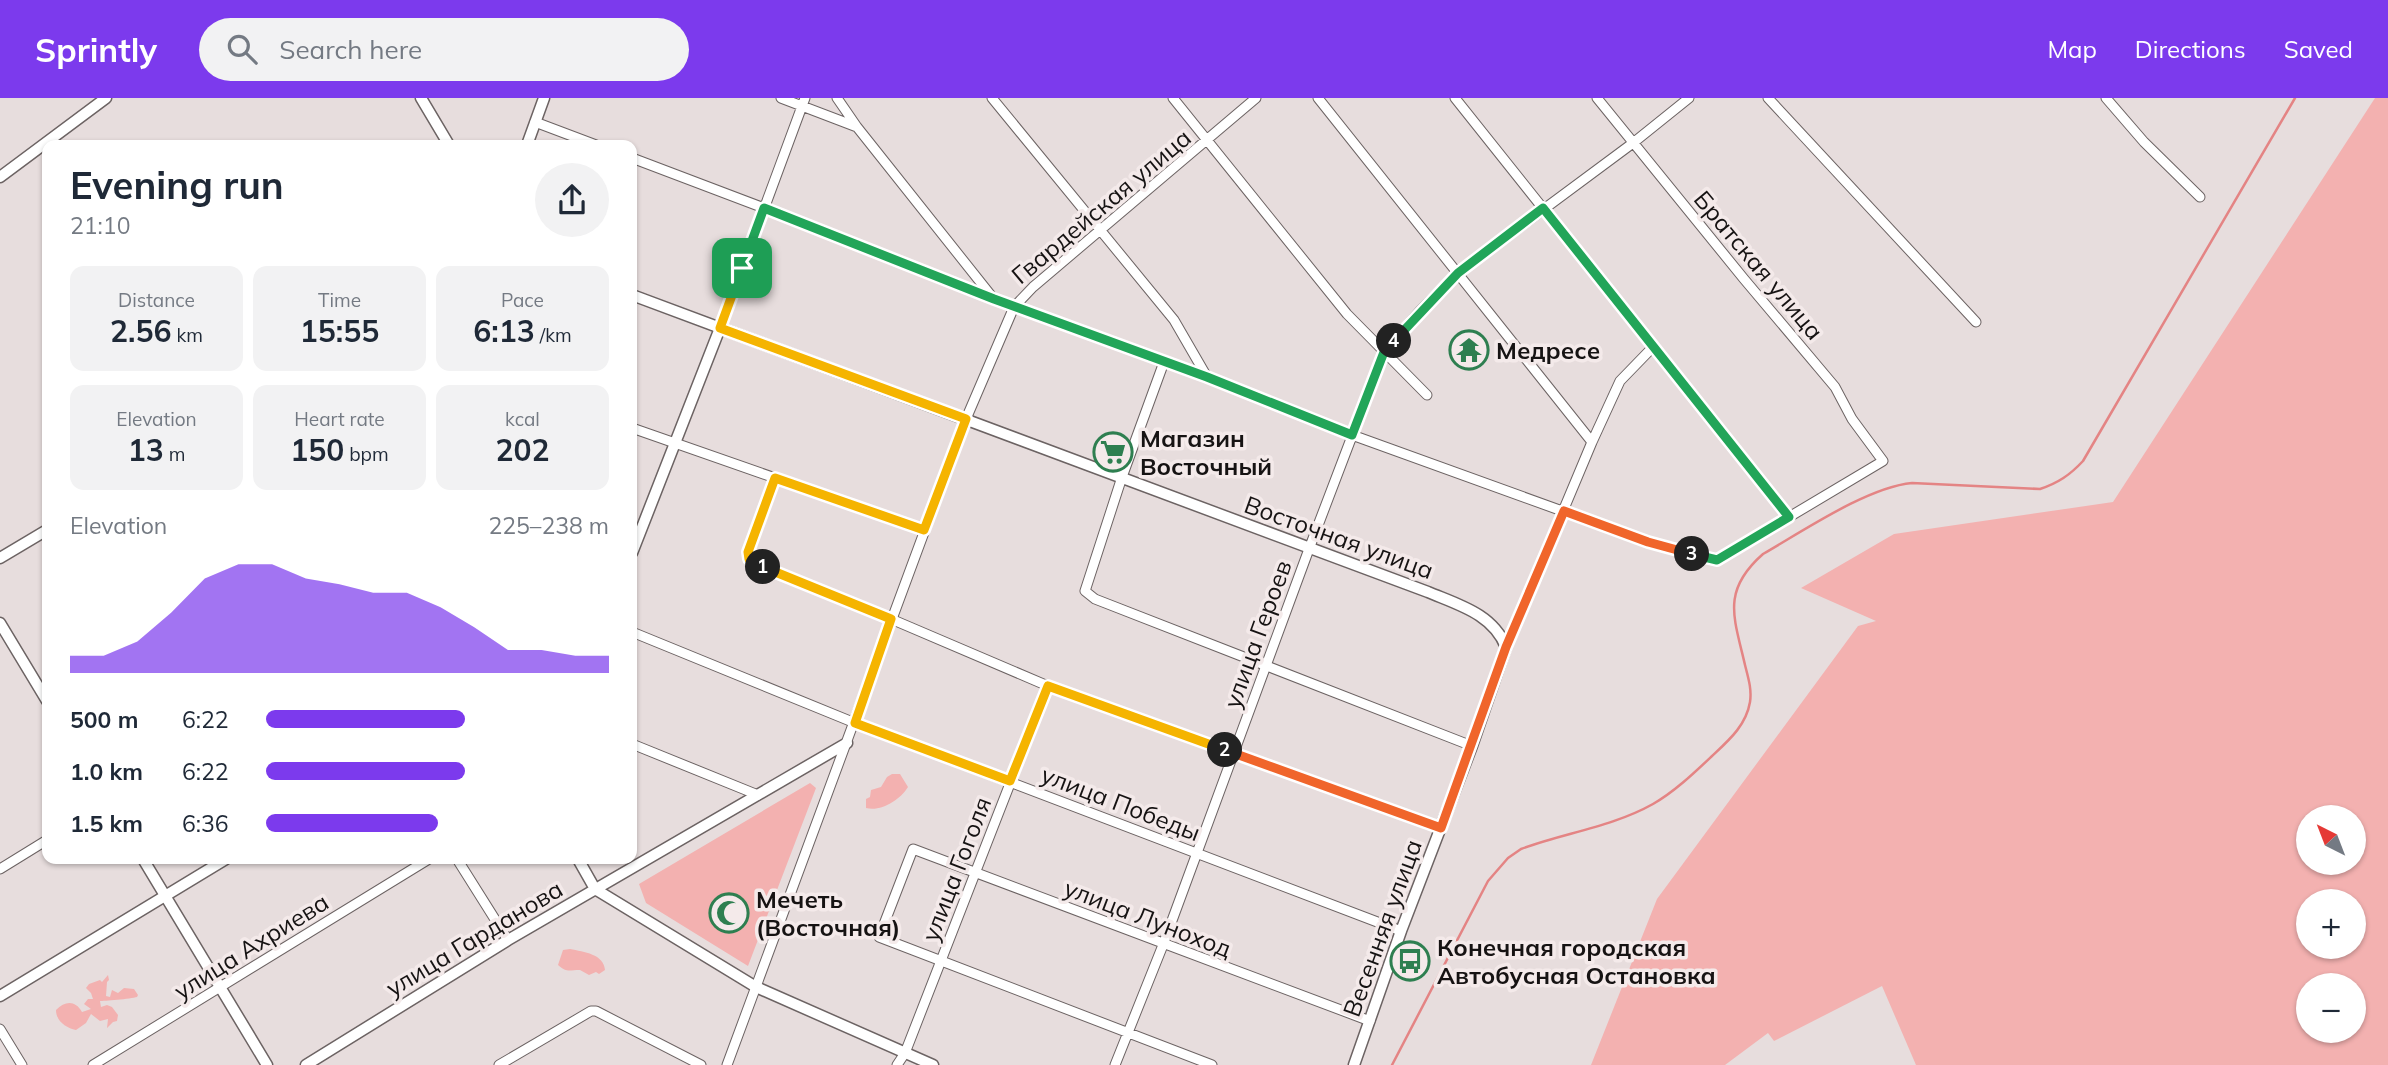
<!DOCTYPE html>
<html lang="en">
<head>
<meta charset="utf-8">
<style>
	:root { --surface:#fff; --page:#f2f2f3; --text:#1f2937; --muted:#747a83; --accent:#7c3aed }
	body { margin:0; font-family:Mulish,sans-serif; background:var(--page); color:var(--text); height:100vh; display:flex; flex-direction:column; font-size:26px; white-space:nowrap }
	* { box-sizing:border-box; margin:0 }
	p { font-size:23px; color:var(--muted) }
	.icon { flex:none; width:38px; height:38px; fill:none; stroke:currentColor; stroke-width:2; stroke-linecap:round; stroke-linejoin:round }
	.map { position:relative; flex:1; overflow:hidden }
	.side { position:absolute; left:42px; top:42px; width:595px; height:724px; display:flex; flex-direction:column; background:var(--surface); border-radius:14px; box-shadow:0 2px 5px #0004 }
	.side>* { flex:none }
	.needle { width:46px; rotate:318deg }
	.tools { position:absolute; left:2296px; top:707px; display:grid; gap:14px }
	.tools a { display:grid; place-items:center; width:70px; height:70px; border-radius:50%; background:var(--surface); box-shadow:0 2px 5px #0004; font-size:35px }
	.pin { position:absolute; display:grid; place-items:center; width:60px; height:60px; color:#fff; margin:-30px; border-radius:14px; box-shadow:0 4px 10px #0006 }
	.km { position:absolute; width:35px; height:35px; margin:-18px; border-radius:50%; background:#222; color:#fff; font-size:19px; line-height:35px; text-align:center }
	.round { display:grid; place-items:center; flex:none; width:74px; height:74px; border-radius:37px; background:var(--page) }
	.summary { display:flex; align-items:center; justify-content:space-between; height:119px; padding:0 28px }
	h1 { font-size:38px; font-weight:700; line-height:52px }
	.figures { display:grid; grid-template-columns:repeat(3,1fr); gap:10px; height:119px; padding:7px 28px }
	.figures div { display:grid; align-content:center; border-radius:14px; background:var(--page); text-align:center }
	.figures b { font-size:30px; font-weight:700 }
	.figures small { font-size:19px; font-weight:400 }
	.figures p { font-size:19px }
	.chart { height:196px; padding:14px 28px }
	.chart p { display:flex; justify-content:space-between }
	.chart svg { width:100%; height:126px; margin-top:7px; fill:var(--accent); opacity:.7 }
	ul { padding:0 28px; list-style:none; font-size:23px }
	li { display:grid; grid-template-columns:112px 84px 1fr; align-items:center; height:52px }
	li i { height:18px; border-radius:9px; background:var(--accent) }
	header { display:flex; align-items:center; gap:42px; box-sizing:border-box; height:98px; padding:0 35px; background:var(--accent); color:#fff }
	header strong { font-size:33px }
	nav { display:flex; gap:38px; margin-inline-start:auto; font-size:24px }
	.search { width:490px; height:63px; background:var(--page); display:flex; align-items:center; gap:18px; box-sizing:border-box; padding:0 24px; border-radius:38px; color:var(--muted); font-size:26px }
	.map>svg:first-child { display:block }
</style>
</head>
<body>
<header>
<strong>Sprintly</strong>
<div class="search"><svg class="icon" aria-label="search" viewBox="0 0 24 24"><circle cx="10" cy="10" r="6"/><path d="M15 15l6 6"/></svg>Search here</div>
<nav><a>Map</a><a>Directions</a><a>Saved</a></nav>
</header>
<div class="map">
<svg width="2388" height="967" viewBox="0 0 2388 967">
	<rect width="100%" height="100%" fill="#e7dddd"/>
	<path fill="#f3b1b0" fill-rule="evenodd" d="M2375,0H2388V967H1916L1882,888L1774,943L1768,935L1725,967H1591L1657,801L1858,528L1876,523L1801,490L1894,436L2113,404ZM2308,719H2354V765H2308ZM2354,803V849H2308V803ZM2354,887V933H2308V887Z
		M892,676H900L908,689C900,702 881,714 866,710V701L870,699L871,692L881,689L887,679Z
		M810,685L816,690L748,868L646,805L639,786Z
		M570,851C584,854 604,856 605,872L599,876L596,874L589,877L580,872C569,872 567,875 558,867L563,852Z
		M108,877L109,882L107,884L106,898L110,899L112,892L118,895L124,890L134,891L138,897L137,899C131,901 103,903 100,903L101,909L107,907L112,909L118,917L117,923L113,924L107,930L108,921L100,923L91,916L86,925L76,932C66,930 56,923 56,912C65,903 75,902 82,914L91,911L84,906L88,901H93L91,895L86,890L89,886L100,882L102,884Z"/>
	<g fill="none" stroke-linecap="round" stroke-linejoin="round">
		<path stroke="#e48484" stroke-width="2.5" d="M1392,967L1488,783L1508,760L1521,751C1564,735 1612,729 1653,706C1674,694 1693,676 1711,659C1728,643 1746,628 1750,604C1752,591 1748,579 1745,567C1734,519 1721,493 1763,456C1803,433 1868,389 1912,385L2040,391C2058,385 2070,377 2083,363L2295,0"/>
		<g stroke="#6c6363" stroke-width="11">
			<path id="minor" d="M781,0L857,29
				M837,0L857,29L993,200
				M992,0L1174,222L1207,279
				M1173,0L1347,216L1427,297
				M1318,0L1592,344
				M1455,0L1789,419
				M1768,0L1976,224
				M2106,0L2144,44L2200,99
				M535,24L596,47
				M632,60L764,110L994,201L1207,279L1352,337L1648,444L1717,462L1883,363L1852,321L1835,289L1744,181L1597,0
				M720,230L805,0
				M1164,264L1122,379L1085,493L1095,501L1472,648
				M632,330L924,432
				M775,380L749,454V461L754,465L891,521L1048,588L1441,730
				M632,534L855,625L1401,833
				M1506,549L1592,344L1620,283L1652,250
				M632,646L758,697
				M457,761L508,842
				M0,771L47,742
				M0,931L22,967
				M93,967L429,761
				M499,967L591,913H596L701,967
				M727,967L966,321L1014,209L1033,189L1256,0
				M897,967L905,955L1048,588
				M1115,967L1163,847L1309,451L1384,254L1420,213L1458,175L1633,45L1689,0
				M1212,967L879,839L913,751L1370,923"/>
		</g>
		<g stroke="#6c6363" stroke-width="13">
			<path id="tertiary" d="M421,0L449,47
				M527,47L544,0
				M0,79L106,0
				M632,197L1428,494C1459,507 1493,516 1506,549L1472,648L1401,833L1354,967
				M632,455L720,230
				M0,460L47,432
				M0,525L47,603
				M143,761L267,967
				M578,761L595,791L756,889L933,967
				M0,898L226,761
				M306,967L508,842L847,645"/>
		</g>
		<use href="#minor" stroke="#fff" stroke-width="9"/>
		<use href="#tertiary" stroke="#fff" stroke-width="10"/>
	</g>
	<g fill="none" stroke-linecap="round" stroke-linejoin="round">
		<g stroke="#fff" stroke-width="14">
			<path id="split-1" d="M742,170L720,230L966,321L924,432L775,380L748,454L749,461L763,469"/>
		</g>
		<g stroke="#fff" stroke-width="14">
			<path id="split-2" d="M763,469L891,521L855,625L1010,683L1048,588L1225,652"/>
		</g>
		<g stroke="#fff" stroke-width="14">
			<path id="split-3" d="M1225,652L1441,730L1506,549L1564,413L1648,444L1692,456"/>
		</g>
		<g stroke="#fff" stroke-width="14">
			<path id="split-4" d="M1394,243L1458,175L1543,110L1789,419L1717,462L1692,456"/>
		</g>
		<g stroke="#fff" stroke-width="14">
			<path id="split-5" d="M742,170L764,110L994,201L1207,279L1352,337L1384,254L1394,243"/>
		</g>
		<use href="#split-1" stroke="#f5b400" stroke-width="9"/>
		<use href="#split-2" stroke="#f5b400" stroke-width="9"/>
		<use href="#split-3" stroke="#f0652b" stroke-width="9"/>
		<use href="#split-4" stroke="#22a559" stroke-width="9"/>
		<use href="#split-5" stroke="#22a559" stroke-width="9"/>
	</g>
	<defs>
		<g id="temple-ring" transform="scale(2.0125)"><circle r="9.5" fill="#f4eaea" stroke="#2e7f50" stroke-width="1.5"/><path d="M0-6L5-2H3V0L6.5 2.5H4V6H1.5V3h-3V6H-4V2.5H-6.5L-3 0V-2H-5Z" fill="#2e7f50"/></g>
		<g id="supermarket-ring" transform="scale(2.0125)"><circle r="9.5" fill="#f4eaea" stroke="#2e7f50" stroke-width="1.5"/><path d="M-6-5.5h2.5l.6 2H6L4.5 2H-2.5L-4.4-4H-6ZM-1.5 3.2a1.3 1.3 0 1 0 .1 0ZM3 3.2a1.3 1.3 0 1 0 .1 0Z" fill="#2e7f50"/></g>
		<g id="mosque-ring" transform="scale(2.0125)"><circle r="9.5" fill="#f4eaea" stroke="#2e7f50" stroke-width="1.5"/><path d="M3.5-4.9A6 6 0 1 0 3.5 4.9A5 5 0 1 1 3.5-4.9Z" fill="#2e7f50"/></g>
		<g id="bus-ring" transform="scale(2.0125)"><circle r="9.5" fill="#f4eaea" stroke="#2e7f50" stroke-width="1.5"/><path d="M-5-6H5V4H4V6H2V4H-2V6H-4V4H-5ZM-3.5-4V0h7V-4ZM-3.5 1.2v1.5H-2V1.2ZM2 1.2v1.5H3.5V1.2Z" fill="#2e7f50"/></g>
	</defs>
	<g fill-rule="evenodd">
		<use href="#temple-ring" x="1469" y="252"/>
		<use href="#supermarket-ring" x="1113" y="354"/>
		<use href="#mosque-ring" x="729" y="815"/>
		<use href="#bus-ring" x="1410" y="863"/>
	</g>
	<g text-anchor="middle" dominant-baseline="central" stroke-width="7" stroke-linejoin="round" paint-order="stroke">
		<g font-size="24" fill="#161313" stroke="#f4eaea">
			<text transform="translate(1101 108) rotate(-40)">Гвардейская улица</text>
			<text transform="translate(1759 167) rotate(50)">Братская улица</text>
			<text transform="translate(1339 439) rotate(20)">Восточная улица</text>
			<text transform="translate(1257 536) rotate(-70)">улица Героев</text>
			<text transform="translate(1121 705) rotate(21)">улица Победы</text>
			<text transform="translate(956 771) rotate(-69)">улица Гоголя</text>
			<text transform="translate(1148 820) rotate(21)">улица Луноход</text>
			<text transform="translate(1382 830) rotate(-70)">Весенняя улица</text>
			<text transform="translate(474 840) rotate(-31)">улица Гарданова</text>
			<text transform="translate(251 848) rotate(-32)">улица Ахриева</text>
		</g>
		<g font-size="24" font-weight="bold" fill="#161313" stroke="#f4eaea" text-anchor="start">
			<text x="1496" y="252">Медресе</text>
			<text x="1140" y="340">Магазин<tspan x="1140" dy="28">Восточный</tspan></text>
			<text x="756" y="801">Мечеть<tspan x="756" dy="28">(Восточная)</tspan></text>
			<text x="1437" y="849">Конечная городская<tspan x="1437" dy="28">Автобусная Остановка</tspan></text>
		</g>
	</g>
</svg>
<div class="tools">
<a><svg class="needle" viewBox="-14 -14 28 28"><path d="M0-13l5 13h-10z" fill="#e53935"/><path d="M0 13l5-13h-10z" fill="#747a83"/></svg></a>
<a>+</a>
<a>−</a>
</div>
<div class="pin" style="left:742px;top:170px;background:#1e9e55"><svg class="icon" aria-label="arrive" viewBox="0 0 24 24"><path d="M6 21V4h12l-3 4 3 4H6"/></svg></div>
<b class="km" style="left:763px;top:469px">1</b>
<b class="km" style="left:1225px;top:652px">2</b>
<b class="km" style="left:1692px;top:456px">3</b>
<b class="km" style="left:1394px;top:243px">4</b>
<section class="side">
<div class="summary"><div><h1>Evening run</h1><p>21:10</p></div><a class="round"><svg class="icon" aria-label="share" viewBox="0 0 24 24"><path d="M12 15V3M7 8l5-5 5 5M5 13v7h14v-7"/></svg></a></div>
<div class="figures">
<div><p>Distance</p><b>2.56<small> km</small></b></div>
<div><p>Time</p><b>15:55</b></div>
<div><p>Pace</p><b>6:13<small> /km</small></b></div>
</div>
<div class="figures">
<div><p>Elevation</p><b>13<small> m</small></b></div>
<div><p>Heart rate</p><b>150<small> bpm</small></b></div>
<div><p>kcal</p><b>202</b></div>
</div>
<div class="chart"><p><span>Elevation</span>225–238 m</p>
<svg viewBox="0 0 160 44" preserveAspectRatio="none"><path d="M0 44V38L10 38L20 33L30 23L40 11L50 6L60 6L70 11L80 13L90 16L100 16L110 21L120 28L130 36L140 36L150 38L160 38V44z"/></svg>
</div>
<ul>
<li><b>500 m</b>6:22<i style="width:58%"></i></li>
<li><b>1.0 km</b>6:22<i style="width:58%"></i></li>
<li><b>1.5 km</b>6:36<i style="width:50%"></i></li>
</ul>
</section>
</div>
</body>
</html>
